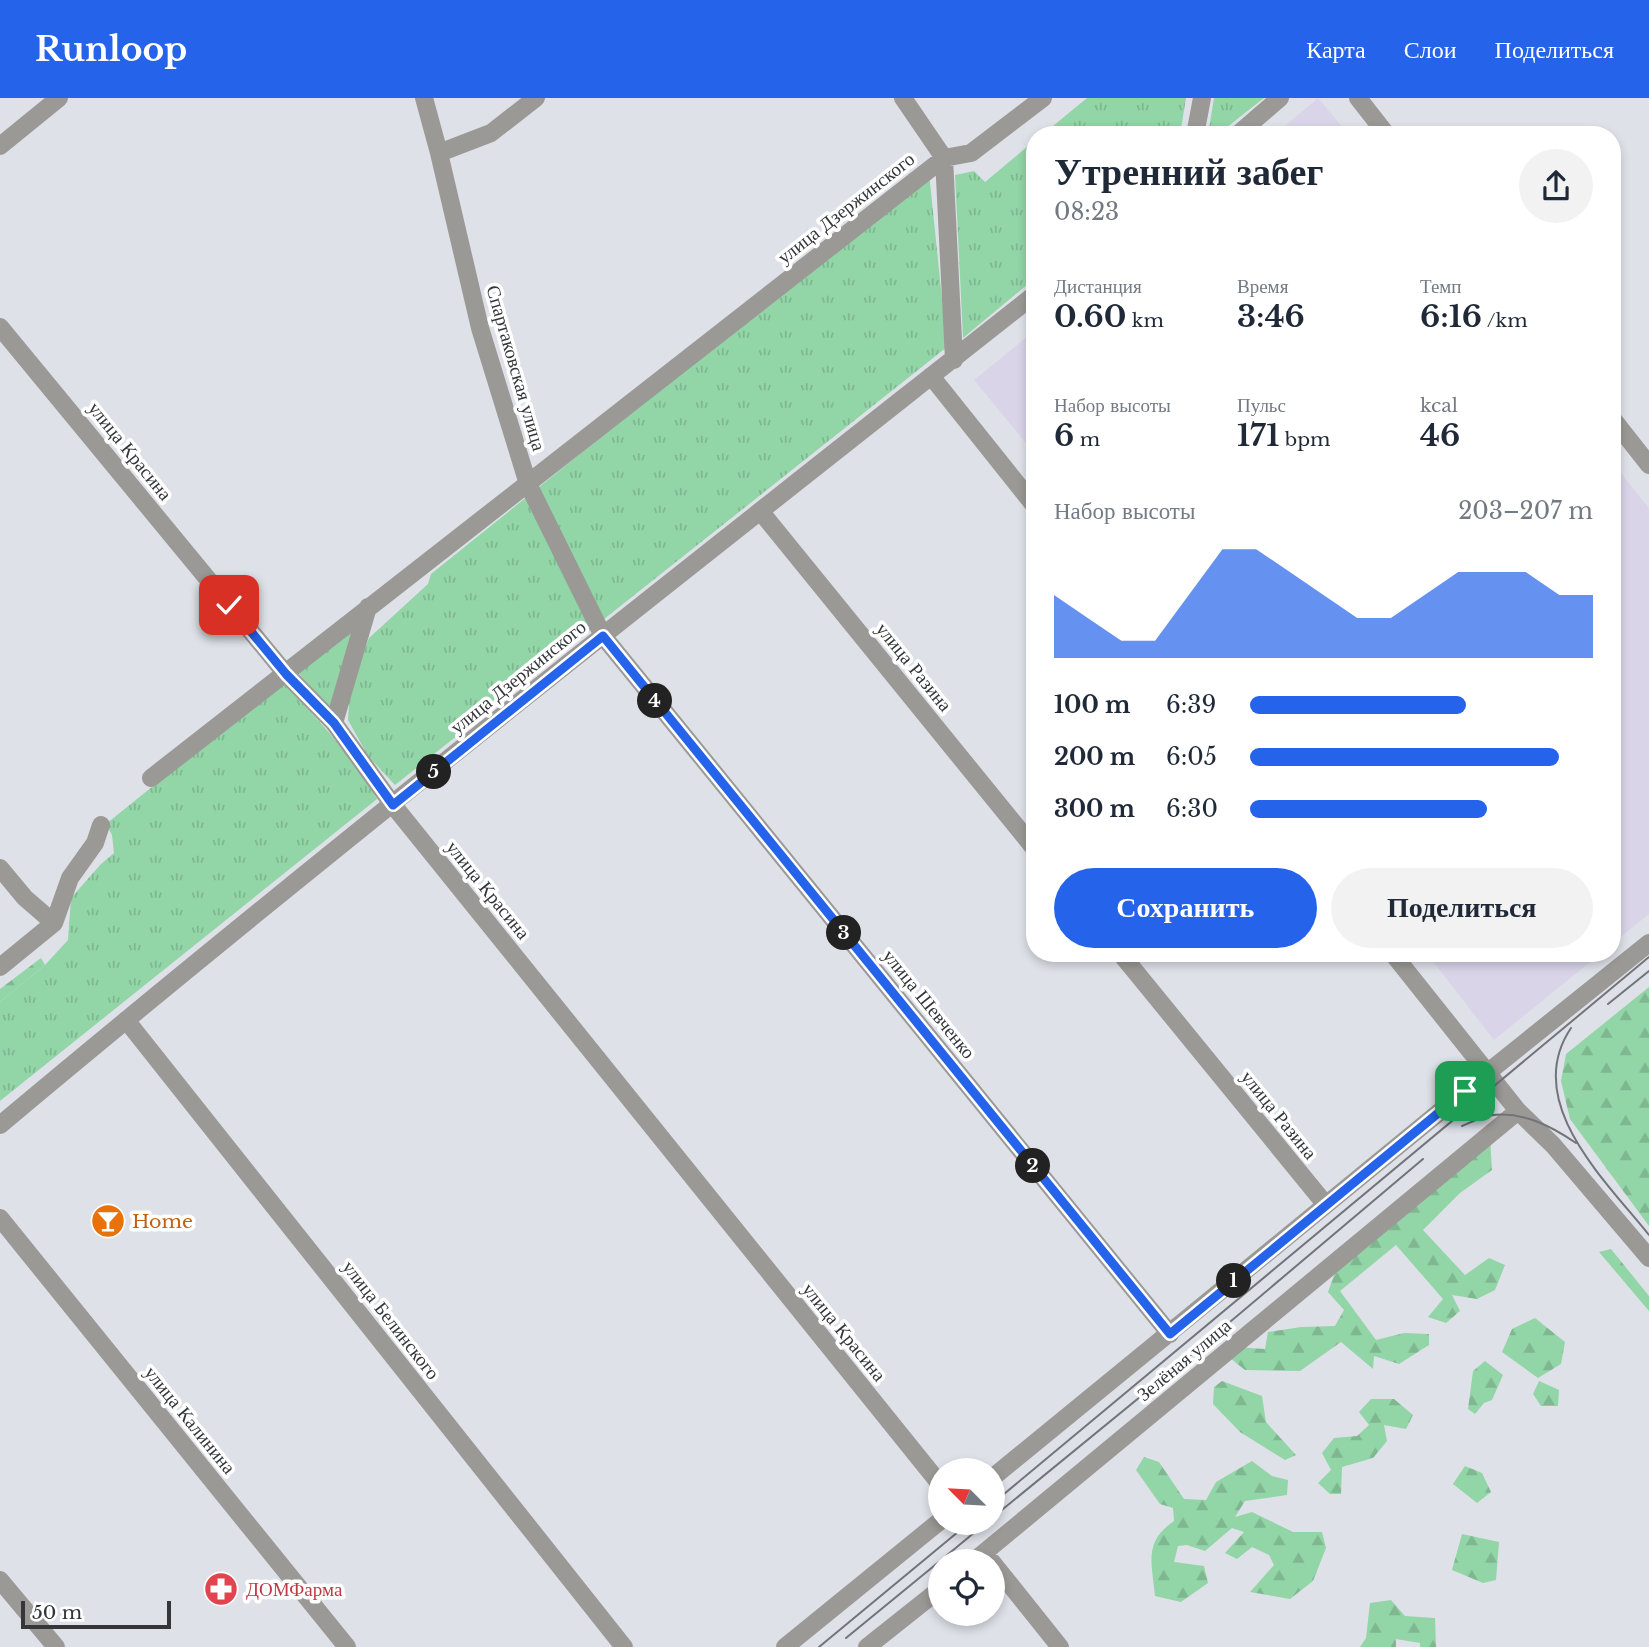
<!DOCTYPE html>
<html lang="ru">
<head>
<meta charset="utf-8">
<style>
	:root { --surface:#fff; --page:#f2f2f3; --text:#1f2937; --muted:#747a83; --accent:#2563eb }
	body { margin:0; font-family:"Libre Baskerville",serif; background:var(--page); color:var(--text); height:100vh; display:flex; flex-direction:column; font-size:26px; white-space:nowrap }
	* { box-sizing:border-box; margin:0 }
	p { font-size:23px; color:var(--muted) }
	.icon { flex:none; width:38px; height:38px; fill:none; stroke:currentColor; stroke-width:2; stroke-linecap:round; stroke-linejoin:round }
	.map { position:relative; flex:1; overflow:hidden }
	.details { position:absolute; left:1026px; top:28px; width:595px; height:836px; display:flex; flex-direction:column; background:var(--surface); border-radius:28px; box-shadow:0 4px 10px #0003 }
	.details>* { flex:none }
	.needle { width:46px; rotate:294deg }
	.controls { position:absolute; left:928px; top:1360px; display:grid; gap:14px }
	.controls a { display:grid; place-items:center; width:77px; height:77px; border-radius:50%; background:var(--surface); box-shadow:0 4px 10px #0003; font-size:35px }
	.scale { position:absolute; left:21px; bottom:18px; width:150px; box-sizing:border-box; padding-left:7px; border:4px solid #353639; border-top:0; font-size:19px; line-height:24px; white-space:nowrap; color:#353639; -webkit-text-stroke:5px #fff; paint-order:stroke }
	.pin { position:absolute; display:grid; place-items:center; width:60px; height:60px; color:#fff; margin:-30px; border-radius:14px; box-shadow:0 4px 10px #0006 }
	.km { position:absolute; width:35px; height:35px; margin:-18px; border-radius:50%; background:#222; color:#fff; font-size:19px; line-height:35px; text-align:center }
	.round { display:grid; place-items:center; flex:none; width:74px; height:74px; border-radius:37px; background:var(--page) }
	.headline { display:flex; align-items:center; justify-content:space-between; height:119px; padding:0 28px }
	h1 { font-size:38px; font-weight:700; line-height:52px }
	.figures { display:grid; grid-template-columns:repeat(3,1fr); gap:10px; height:119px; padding:7px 28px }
	.figures div { display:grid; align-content:center }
	.figures b { font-size:30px; font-weight:700 }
	.figures small { font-size:19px; font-weight:400 }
	.figures p { font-size:19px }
	.chart { height:196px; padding:14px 28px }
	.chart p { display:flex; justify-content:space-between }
	.chart svg { width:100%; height:126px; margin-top:7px; fill:var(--accent); opacity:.7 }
	.action { display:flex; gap:14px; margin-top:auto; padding:14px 28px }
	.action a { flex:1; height:80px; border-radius:42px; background:var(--accent); color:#fff; font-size:28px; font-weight:700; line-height:80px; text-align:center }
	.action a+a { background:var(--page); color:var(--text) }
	ul { padding:0 28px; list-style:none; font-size:23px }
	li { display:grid; grid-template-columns:112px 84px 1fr; align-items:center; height:52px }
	li i { height:18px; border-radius:9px; background:var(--accent) }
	header { display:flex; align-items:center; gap:42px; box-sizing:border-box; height:98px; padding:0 35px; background:var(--accent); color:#fff }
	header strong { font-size:33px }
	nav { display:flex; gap:38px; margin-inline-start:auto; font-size:24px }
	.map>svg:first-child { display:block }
</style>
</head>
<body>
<header>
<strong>Runloop</strong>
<nav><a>Карта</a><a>Слои</a><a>Поделиться</a></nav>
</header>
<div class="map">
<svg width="1649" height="1549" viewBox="0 0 1649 1549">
	<defs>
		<pattern id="grass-tufts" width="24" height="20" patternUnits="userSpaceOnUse" patternTransform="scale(1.75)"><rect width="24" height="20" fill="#92d5a7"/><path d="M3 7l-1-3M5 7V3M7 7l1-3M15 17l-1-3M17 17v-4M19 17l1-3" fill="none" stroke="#7eb790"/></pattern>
		<pattern id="forest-firs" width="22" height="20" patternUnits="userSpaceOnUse" patternTransform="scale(1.75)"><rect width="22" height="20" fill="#92d5a7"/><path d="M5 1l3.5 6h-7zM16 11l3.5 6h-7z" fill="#7eb790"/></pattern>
	</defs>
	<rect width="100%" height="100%" fill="#dfe1e9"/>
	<path fill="#dad4e9" d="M1318,0L1349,37H1274Z
		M1034,233V355L974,282Z
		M1612,364L1649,410V816L1612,846Z
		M1427,856H1600L1494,942Z"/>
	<path fill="url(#grass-tufts)" d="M1087,0H1186L1180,37H1042Z
		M1214,0H1264L1217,37H1208Z
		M1034,43V181L963,240L955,77L974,73L985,84Z
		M929,75L947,249L395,687L368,658L348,622L350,588L369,540L428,486L431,476Z
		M356,523L334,607L327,608L295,571Z
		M282,584C317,620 352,657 377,701L0,1003V904L45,867L68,842L71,800L101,766L114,755L112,737L106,726Z"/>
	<path fill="url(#forest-firs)" d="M41,860L45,867L0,904V891Z
		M1649,889V1128L1570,1021L1561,983L1566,956Z
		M1490,1039L1492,1072L1460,1095L1423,1132L1465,1177L1489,1160L1505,1167L1495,1192L1477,1201L1452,1197L1460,1213L1446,1225L1428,1219L1443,1201L1396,1147L1340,1193L1376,1242L1404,1235L1429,1236V1247L1399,1266L1374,1258L1373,1271L1341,1244L1300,1273L1245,1272L1230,1260L1235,1249L1265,1251L1268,1234L1301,1229L1335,1228L1344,1212L1328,1194L1337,1169Z
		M1611,1151L1649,1198V1213L1599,1154Z
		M1535,1220L1565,1244L1561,1266L1538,1280L1502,1254L1512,1231Z
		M1485,1263L1503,1277L1492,1302L1484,1305L1475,1316L1468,1311L1473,1273Z
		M1222,1283L1262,1298L1266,1324L1296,1357L1285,1362L1240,1334L1213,1306L1214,1289Z
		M1539,1283L1559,1292L1558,1308H1541L1533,1296Z
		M1371,1301H1394L1413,1317L1406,1331L1384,1327L1387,1343L1373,1360L1342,1369L1341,1396H1330L1318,1385L1331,1372L1322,1355L1334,1340L1357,1338L1369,1327L1359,1314Z
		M1144,1359L1159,1364L1184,1401L1206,1402L1216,1384L1252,1363L1272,1378L1288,1382L1287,1397L1245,1403L1235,1419L1252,1414L1293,1434H1322L1326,1450L1313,1483L1290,1501L1250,1494L1274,1467L1269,1457L1252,1449L1237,1461L1225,1455L1244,1434L1232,1430L1205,1453L1187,1447L1178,1448L1174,1464L1204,1468L1208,1485L1181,1504L1155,1498C1152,1465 1143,1444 1174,1423L1173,1410L1160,1406L1136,1372Z
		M1465,1368L1482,1375L1491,1394L1477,1405L1453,1386Z
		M1462,1436L1499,1444L1496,1482L1483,1485L1452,1472Z
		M1391,1502L1405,1518L1435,1520L1436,1549H1420V1545L1396,1541V1549H1360L1366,1540L1370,1505Z"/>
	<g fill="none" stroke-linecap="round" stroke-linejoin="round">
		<path stroke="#9b9996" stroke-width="18" d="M424,0L439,55L480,230L528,386L603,538L1170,1236
			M903,0L944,60L954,262
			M1358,0L1387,37
			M1195,37L1202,0
			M1237,37L1280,0
			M0,48L59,0
			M439,55L491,35L536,0
			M0,229L286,576L334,625L393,707L940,1386
			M931,278L1034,407
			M1612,320L1649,367
			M761,414L1034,750
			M334,625L368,509
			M151,680L944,60L971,55L1043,0
			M0,770L25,800L54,825L0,869
			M54,825L70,780L95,745L101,727
			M1121,856L1326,1107
			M1393,856L1518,1013L1553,1047L1649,1160
			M126,922L624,1549
			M0,1027C339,743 687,471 1034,197
			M0,1120L347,1549
			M992,1380L1487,975L1649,845
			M974,1463L1518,1013
			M992,1464L1060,1549
			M0,1482L56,1549
			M785,1549L940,1423
			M867,1549L940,1491"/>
		<path stroke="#737479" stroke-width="2" d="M1608,906L1649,873
			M1571,930C1521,1004 1606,1083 1649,1137
			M1462,1028C1472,1024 1483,1018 1493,1017C1524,1014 1551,1028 1576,1045
			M992,1406L1649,859
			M992,1420L1173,1272L1423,1061
			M940,1463L987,1424
			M846,1540L940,1463
			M819,1549L970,1424"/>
	</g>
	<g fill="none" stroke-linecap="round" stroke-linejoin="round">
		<g stroke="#fff" stroke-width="14">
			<path id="route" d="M229,507L286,576L334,625L393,707L603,538L1170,1236L1465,993"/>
		</g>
		<use href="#route" stroke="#2563eb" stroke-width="9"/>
	</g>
	<defs>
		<g id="bar-disc" transform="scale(1.75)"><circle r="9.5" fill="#e8710a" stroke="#fff"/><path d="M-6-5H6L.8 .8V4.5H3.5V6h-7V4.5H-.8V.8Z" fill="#fff"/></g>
		<g id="pharmacy-disc" transform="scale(1.75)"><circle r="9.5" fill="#e0444e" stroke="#fff"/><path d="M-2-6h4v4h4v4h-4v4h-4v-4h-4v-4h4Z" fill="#fff"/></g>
	</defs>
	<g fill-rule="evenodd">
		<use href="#bar-disc" x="108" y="1123"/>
		<use href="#pharmacy-disc" x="221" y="1491"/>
	</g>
	<g text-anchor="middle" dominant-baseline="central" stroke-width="7" stroke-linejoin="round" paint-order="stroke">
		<g font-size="19" fill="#353639" stroke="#fff">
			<text transform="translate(846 110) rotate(-38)">улица Дзержинского</text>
			<text transform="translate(516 270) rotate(74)">Спартаковская улица</text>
			<text transform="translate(130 353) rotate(51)">улица Красина</text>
			<text transform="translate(914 569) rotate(51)">улица Разина</text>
			<text transform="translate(518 579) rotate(-39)">улица Дзержинского</text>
			<text transform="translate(488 792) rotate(51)">улица Красина</text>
			<text transform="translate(929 906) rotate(51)">улица Шевченко</text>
			<text transform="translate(1279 1017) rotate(51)">улица Разина</text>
			<text transform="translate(391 1222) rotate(52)">улица Белинского</text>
			<text transform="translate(844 1234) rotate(51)">улица Красина</text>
			<text transform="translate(1184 1262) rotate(-40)">Зелёная улица</text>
			<text transform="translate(190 1322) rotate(51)">улица Калинина</text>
		</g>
		<g font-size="19" fill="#c56008" stroke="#fff" text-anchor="start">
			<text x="132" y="1123">Home</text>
		</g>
		<g font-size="19" fill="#be3a42" stroke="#fff" text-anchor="start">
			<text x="246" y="1491">ДОМФарма</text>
		</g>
	</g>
</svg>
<div class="controls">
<a><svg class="needle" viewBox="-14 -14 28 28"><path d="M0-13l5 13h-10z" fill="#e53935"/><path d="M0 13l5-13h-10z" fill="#747a83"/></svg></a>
<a><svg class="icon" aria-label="locate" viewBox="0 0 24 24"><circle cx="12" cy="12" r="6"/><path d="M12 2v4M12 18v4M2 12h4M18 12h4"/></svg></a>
</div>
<div class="scale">50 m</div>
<div class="pin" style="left:1465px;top:993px;background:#1e9e55"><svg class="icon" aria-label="arrive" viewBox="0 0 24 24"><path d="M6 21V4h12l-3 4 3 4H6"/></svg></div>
<div class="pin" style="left:229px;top:507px;background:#d93025"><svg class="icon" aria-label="check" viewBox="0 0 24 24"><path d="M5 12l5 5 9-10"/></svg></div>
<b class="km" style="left:1234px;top:1183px">1</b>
<b class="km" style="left:1033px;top:1068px">2</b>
<b class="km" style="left:844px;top:835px">3</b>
<b class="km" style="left:655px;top:603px">4</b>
<b class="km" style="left:434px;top:674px">5</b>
<section class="details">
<div class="headline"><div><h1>Утренний забег</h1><p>08:23</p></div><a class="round"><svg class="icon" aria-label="share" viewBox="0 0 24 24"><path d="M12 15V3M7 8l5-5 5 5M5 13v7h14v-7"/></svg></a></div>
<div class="figures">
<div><p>Дистанция</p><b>0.60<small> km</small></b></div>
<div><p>Время</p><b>3:46</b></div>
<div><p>Темп</p><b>6:16<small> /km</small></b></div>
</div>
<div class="figures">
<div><p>Набор высоты</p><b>6<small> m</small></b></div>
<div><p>Пульс</p><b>171<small> bpm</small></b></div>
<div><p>kcal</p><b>46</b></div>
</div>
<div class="chart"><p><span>Набор высоты</span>203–207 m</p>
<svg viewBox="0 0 160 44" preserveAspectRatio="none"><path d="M0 44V22L10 30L20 38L30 38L40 22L50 6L60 6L70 14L80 22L90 30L100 30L110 22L120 14L130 14L140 14L150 22L160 22V44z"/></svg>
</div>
<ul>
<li><b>100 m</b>6:39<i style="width:63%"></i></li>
<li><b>200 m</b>6:05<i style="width:90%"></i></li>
<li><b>300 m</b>6:30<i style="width:69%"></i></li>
</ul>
<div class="action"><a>Сохранить</a><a>Поделиться</a></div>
</section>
</div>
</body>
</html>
